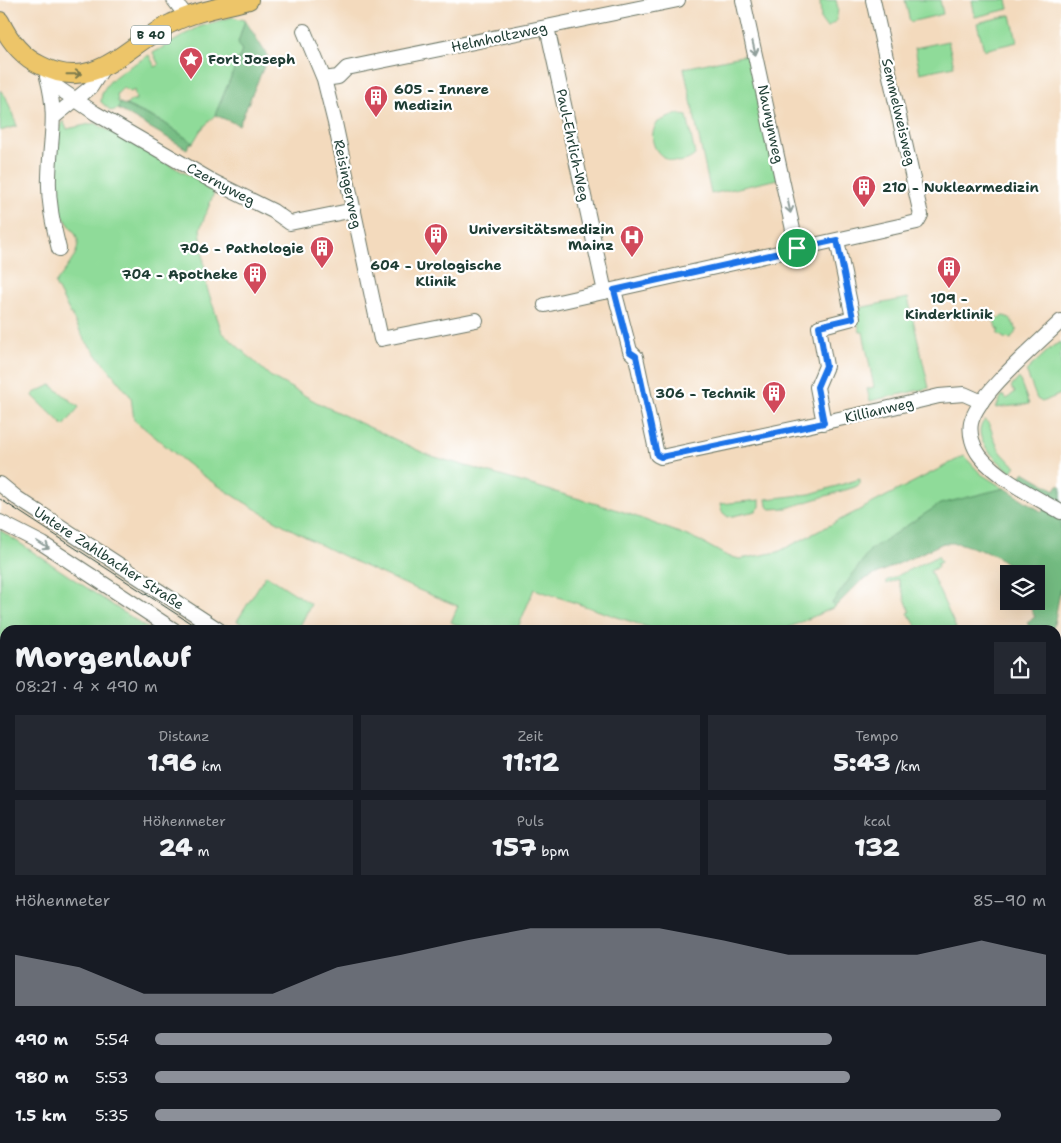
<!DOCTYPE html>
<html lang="de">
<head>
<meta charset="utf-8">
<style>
	:root { --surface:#171b24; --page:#242831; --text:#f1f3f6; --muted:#9ea1a6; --accent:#8c9099 }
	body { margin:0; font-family:"Shantell Sans",sans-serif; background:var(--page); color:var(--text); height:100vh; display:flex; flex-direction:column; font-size:19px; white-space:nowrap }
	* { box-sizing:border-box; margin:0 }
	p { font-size:16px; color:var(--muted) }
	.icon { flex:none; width:28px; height:28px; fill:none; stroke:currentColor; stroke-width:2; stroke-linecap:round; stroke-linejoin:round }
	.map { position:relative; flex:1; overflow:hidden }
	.side { position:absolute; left:0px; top:625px; width:1061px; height:519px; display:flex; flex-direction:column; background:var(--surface); border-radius:15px 15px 0 0; box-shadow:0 5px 20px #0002 }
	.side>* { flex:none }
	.tools { position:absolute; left:1000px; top:565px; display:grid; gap:10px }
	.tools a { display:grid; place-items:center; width:45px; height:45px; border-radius:0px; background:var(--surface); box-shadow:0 5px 20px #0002; font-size:25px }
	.pin { position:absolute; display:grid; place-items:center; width:42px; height:42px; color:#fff; margin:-21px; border:2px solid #fff; border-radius:50%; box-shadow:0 1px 5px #0007 }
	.round { display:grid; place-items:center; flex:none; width:52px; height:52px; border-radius:0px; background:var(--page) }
	.headline { display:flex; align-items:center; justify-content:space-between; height:85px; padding:0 15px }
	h1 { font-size:28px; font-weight:800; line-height:38px }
	.figures { display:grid; grid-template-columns:repeat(3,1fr); gap:8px; height:85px; padding:5px 15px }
	.figures div { display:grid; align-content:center; border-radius:0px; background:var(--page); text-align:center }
	.figures b { font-size:25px; font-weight:800 }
	.figures small { font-size:14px; font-weight:400 }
	.figures p { font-size:14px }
	.chart { height:140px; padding:10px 15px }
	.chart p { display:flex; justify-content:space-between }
	.chart svg { width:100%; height:90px; margin-top:5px; fill:var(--accent); opacity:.7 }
	ul { padding:0 15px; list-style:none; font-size:16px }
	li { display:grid; grid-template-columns:80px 60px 1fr; align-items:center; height:38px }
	li i { height:12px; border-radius:6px; background:var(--accent) }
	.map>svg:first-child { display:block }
</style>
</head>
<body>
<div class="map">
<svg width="1061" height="1143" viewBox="0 0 1061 1143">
	<rect width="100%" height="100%" fill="#fff"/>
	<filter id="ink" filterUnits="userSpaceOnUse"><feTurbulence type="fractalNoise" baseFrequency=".02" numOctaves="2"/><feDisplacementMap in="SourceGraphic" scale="10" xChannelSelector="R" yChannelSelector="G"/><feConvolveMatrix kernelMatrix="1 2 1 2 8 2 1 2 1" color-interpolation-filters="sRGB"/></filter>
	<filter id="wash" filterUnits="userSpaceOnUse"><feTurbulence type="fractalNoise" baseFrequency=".0096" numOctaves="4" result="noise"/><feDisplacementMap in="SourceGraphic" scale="20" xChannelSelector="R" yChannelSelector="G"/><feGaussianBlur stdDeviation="1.12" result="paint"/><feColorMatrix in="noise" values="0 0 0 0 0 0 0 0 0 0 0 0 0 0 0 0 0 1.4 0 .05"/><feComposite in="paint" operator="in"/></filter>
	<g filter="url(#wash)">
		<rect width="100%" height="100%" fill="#f3dabd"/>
		<path fill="#8fdb99" stroke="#578c66" d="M820,0H836L838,9L836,21L827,28L821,20Z
			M905,0H940L943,14L910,22Z
			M972,0H1007L1009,9L975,17Z
			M1011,15L1017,42L984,50L977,23Z
			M232,17L245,20L238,43L242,51L215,115L200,131L193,143L163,122L126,105L132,100H136L134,90L131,92L123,88L117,94L118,102L120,103L118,109L111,111L101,102C100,79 133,66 149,55L155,67L159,65L153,53L199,27Z
			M948,41L954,66L920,73L915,48Z
			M751,54L778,179L711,194L684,68Z
			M0,90L6,97L17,126L0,131Z
			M677,114L687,116L695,155C673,175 639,147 658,122Z
			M63,121L67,129L95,123L215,190L200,229L207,288L222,332L270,376L318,403L428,455L621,511L698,540L727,556L740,559L778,552L964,456L981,474L1042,512L1058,485L1061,486V586L1039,515L943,543L861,581L835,607L783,630H656L534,589L517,630H467L451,622L458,606C370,571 291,534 211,481C184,463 160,440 134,420L131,397L84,339L55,284C63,272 77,258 78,244C79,231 58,216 55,201C53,187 56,130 63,121Z
			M908,298L929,388L870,401L867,389L874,387L863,332H860L854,309Z
			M1004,316L1010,318L1017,330L1011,339L1004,338L997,333L999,331L993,320Z
			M1061,342V394L1042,402L1037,399L1026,371L1053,346Z
			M1019,378L1029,404L996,408L1002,395L1007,399L1015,392L1011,387Z
			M51,385L79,407L64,426L33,396L34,393Z
			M985,420C992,425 992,437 997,445C1001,454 1008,460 1016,466L1011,472C999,463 968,437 985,420Z
			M860,479V484L855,487L787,508L771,509L767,506L766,499L810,494Z
			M760,500V507L756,511L728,517L722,512L720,504Z
			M0,530L150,630H5V1139H393L391,1143H0Z
			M938,556L941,562L937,564L938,567L930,571L956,628L951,630H919L908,613L910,612L898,579L887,584L886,581Z
			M266,575L311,604L298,630H251L237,621Z
			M1061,930V963L1056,975V937Z
			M1060,1026L1061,1073L1059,1074L1056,1072V1037Z"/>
		<path fill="#73bb81" stroke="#497c5a" d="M245,20L268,57L239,125L215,115L242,51L238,43Z
			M120,103L163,122L193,143L189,144L187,149L118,109Z
			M1024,472L1055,490L1058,485L1061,486V586L1053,630H1031L1027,622L1035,617L1031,610L1033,608L1031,603L1039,601L1036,594V574H1021L995,555L959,543H943L861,581L835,607L832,603L871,549L940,504L1005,488L1042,512L1052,496L1020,477Z"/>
	</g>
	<g filter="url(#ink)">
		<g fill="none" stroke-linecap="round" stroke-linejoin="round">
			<g stroke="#697464" stroke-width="16">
				<path id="minor" d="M174,0L187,17
					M743,0L797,248
					M547,27L605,292
					M304,31L324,79L335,123L381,339L476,320
					M47,77C58,117 50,138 49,177C48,202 53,225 59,249
					M324,79L338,77L347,68L678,0
					M48,81L95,113L214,182L273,211L290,223L354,210
					M55,116L91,87L103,68
					M614,290L630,351L636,357L657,455L661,457L881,410L939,396L964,394L982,402
					M545,305L917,222L921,215L873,0
					M1061,321C1039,343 977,394 971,423C969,434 973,447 980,456C997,478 1037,498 1061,512
					M824,423L817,387L826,366L819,327L853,318L837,240
					M0,484L17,498L219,630
					M0,522L43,544L174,630
					M1056,706L1061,707
					M1056,726L1061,728
					M1056,1111L1061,1102
					M402,1143L404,1139
					M1040,1143L1042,1139"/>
			</g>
			<g stroke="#697464" stroke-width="20">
				<path id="major" d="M0,21C9,40 21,56 40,65C96,95 126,44 172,23C196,11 223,7 249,0"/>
			</g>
			<use href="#minor" stroke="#fff" stroke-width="14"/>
			<use href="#major" stroke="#edc569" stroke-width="18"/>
			<path stroke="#1f3d34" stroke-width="1" d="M0,499L201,630
				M1056,714L1061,715"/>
		</g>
		<defs><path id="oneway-shaft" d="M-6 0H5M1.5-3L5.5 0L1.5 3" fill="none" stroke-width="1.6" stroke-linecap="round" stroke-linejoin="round" transform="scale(1.25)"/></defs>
		<g stroke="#8f9e9a">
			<use href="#oneway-shaft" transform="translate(754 48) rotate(77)"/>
			<use href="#oneway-shaft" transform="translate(789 206) rotate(78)"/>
			<use href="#oneway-shaft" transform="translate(43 545) rotate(32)"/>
		</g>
		<use stroke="#7c7a4c" href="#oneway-shaft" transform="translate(74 74) rotate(-1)"/>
	</g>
	<g fill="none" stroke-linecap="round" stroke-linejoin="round" filter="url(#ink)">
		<g stroke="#fff" stroke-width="10">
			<path id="route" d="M837,240L853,318L819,326L826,366L817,387L824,423L661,457L657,455L636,356L630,352L614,290Z"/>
		</g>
		<use href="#route" stroke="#1a73e8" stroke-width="6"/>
	</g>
	<defs>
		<g id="sight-pin" transform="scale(1.25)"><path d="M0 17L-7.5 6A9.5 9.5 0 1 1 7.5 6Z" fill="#d1495b" stroke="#fff"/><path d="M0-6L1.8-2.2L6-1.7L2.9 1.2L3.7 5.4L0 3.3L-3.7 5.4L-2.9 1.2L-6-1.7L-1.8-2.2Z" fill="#fff"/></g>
		<g id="building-pin" transform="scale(1.25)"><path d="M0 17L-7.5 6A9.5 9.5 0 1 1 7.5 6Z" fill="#d1495b" stroke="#fff"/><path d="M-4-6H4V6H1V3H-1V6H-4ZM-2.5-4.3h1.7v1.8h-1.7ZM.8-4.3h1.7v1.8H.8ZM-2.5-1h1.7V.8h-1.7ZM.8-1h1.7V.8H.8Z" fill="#fff"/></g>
		<g id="hospital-pin" transform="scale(1.25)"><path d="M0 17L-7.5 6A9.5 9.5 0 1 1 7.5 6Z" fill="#d1495b" stroke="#fff"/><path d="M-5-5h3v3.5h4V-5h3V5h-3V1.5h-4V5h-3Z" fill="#fff"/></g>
	</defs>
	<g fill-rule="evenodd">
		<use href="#sight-pin" x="191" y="59"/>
		<use href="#building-pin" x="376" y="97"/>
		<use href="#building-pin" x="864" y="187"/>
		<use href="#building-pin" x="436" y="235"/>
		<use href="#hospital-pin" x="632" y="237"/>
		<use href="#building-pin" x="322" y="248"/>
		<use href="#building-pin" x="949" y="268"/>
		<use href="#building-pin" x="255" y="274"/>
		<use href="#building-pin" x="774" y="393"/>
	</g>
	<g text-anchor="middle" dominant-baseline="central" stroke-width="4.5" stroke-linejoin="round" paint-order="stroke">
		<rect fill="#fff" stroke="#627771" stroke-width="1" x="131" y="25.5" width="40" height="19" rx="4"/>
		<g font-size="12" font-weight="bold" fill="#1f3d34">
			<text x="151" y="35">B 40</text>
		</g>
		<g font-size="14" fill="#1f3d34" stroke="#fff">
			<text transform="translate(499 37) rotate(-12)">Helmholtzweg</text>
			<text transform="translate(899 112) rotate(77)">Semmelweisweg</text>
			<text transform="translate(771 124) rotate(78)">Naunynweg</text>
			<text transform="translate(573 145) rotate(78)">Paul-Ehrlich-Weg</text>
			<text transform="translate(221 184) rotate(28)">Czernyweg</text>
			<text transform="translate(348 184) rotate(78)">Reisingerweg</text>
			<text transform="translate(879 410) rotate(-13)">Killianweg</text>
			<text transform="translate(109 558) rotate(33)">Untere Zahlbacher Straße</text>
		</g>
		<g font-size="14" font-weight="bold" fill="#1f3d34" stroke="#fff" text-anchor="end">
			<text x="208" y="59" text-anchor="start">Fort Joseph</text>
			<text x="394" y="89" text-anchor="start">605 - Innere<tspan x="394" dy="16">Medizin</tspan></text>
			<text x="882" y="187" text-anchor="start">210 - Nuklearmedizin</text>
			<text x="614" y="229">Universitätsmedizin<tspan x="614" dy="16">Mainz</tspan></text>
			<text x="304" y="248">706 - Pathologie</text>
			<text x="436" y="265" text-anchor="middle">604 - Urologische<tspan x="436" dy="16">Klinik</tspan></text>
			<text x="238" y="274">704 - Apotheke</text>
			<text x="949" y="298" text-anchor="middle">109 -<tspan x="949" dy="16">Kinderklinik</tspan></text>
			<text x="756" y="393">306 - Technik</text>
		</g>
	</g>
</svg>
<div class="tools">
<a><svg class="icon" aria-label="layers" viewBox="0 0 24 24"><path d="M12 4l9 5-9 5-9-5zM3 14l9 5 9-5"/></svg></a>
</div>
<div class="pin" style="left:797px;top:248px;background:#1e9e55"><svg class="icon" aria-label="arrive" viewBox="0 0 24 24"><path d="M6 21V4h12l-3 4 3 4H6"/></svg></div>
<section class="side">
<div class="headline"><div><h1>Morgenlauf</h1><p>08:21 · 4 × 490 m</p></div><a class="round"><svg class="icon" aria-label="share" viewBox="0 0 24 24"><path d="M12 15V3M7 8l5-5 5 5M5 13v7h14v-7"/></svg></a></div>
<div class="figures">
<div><p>Distanz</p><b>1.96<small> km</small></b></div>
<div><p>Zeit</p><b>11:12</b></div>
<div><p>Tempo</p><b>5:43<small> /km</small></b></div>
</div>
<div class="figures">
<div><p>Höhenmeter</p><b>24<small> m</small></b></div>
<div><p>Puls</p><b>157<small> bpm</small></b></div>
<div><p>kcal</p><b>132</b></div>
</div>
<div class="chart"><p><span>Höhenmeter</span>85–90 m</p>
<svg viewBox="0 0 160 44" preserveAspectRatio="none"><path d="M0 44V19L10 25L20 38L30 38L40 38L50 25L60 19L70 12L80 6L90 6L100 6L110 12L120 19L130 19L140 19L150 12L160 19V44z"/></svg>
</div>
<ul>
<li><b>490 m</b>5:54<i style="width:76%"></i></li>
<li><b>980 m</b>5:53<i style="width:78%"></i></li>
<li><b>1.5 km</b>5:35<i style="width:95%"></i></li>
</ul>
</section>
</div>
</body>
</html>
